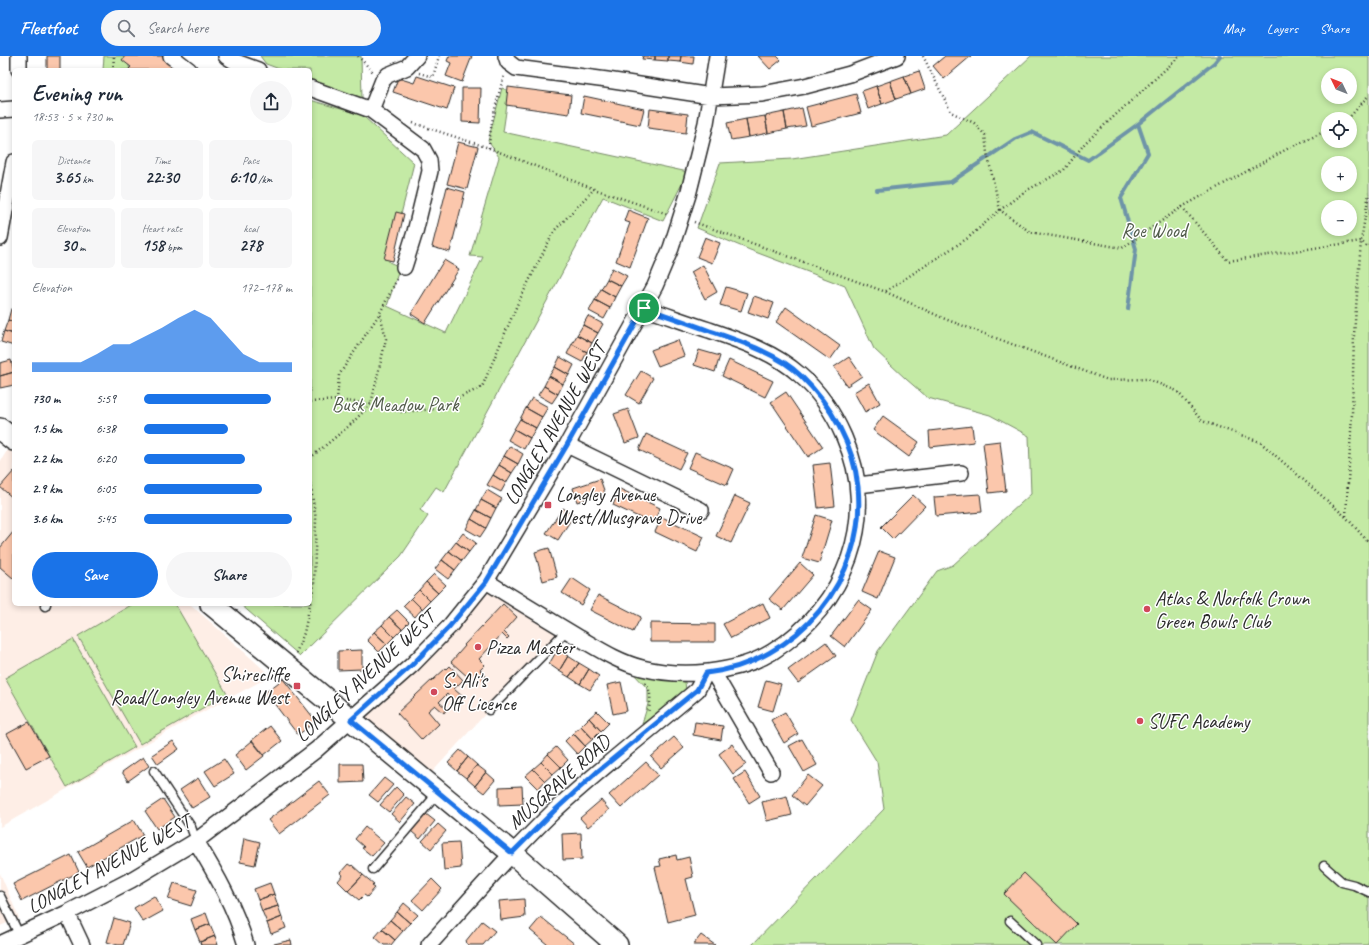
<!DOCTYPE html>
<html lang="en">
<head>
<meta charset="utf-8">
<style>
	:root { --surface:#fff; --page:#f6f6f7; --text:#1f2937; --muted:#747a83; --accent:#1a73e8 }
	body { margin:0; font-family:Caveat,sans-serif; background:var(--page); color:var(--text); height:100vh; display:flex; flex-direction:column; font-size:15px; white-space:nowrap }
	* { box-sizing:border-box; margin:0 }
	p { font-size:13px; color:var(--muted) }
	.icon { flex:none; width:22px; height:22px; fill:none; stroke:currentColor; stroke-width:2; stroke-linecap:round; stroke-linejoin:round }
	.map { position:relative; flex:1; overflow:hidden }
	.side { position:absolute; left:12px; top:12px; width:300px; height:538px; display:flex; flex-direction:column; background:var(--surface); border-radius:6px; box-shadow:0 2px 6px #0003 }
	.side>* { flex:none }
	.needle { width:26px; rotate:313deg }
	.tools { position:absolute; left:1321px; top:12px; display:grid; gap:8px }
	.tools a { display:grid; place-items:center; width:36px; height:36px; border-radius:50%; background:var(--surface); box-shadow:0 2px 6px #0003; font-size:20px }
	.pin { position:absolute; display:grid; place-items:center; width:34px; height:34px; color:#fff; margin:-17px; border:2px solid #fff; border-radius:50%; box-shadow:0 1px 4px #0007 }
	.round { display:grid; place-items:center; flex:none; width:42px; height:42px; border-radius:21px; background:var(--page) }
	.head { display:flex; align-items:center; justify-content:space-between; height:68px; padding:0 20px }
	h1 { font-size:22px; font-weight:700; line-height:30px }
	.figures { display:grid; grid-template-columns:repeat(3,1fr); gap:6px; height:68px; padding:4px 20px }
	.figures div { display:grid; align-content:center; border-radius:6px; background:var(--page); text-align:center }
	.figures b { font-size:17px; font-weight:700 }
	.figures small { font-size:11px; font-weight:400 }
	.figures p { font-size:11px }
	.chart { height:112px; padding:8px 20px }
	.chart p { display:flex; justify-content:space-between }
	.chart svg { width:100%; height:72px; margin-top:4px; fill:var(--accent); opacity:.7 }
	.action { display:flex; gap:8px; margin-top:auto; padding:8px 20px }
	.action a { flex:1; height:46px; border-radius:24px; background:var(--accent); color:#fff; font-size:16px; font-weight:700; line-height:46px; text-align:center }
	.action a+a { background:var(--page); color:var(--text) }
	ul { padding:0 20px; list-style:none; font-size:13px }
	li { display:grid; grid-template-columns:64px 48px 1fr; align-items:center; height:30px }
	li i { height:10px; border-radius:5px; background:var(--accent) }
	header { display:flex; align-items:center; gap:24px; box-sizing:border-box; height:56px; padding:0 20px; background:var(--accent); color:#fff }
	header strong { font-size:19px }
	nav { display:flex; gap:22px; margin-inline-start:auto; font-size:14px }
	.search { width:280px; height:36px; background:var(--page); display:flex; align-items:center; gap:10px; box-sizing:border-box; padding:0 14px; border-radius:22px; color:var(--muted); font-size:15px }
	.map>svg:first-child { display:block }
</style>
</head>
<body>
<header>
<strong>Fleetfoot</strong>
<div class="search"><svg class="icon" aria-label="search" viewBox="0 0 24 24"><circle cx="10" cy="10" r="6"/><path d="M15 15l6 6"/></svg>Search here</div>
<nav><a>Map</a><a>Layers</a><a>Share</a></nav>
</header>
<div class="map">
<svg width="1369" height="889" viewBox="0 0 1369 889">
	<rect width="100%" height="100%" fill="#fff"/>
	<filter id="ink" filterUnits="userSpaceOnUse"><feTurbulence type="fractalNoise" baseFrequency=".025" numOctaves="2"/><feDisplacementMap in="SourceGraphic" scale="8" xChannelSelector="R" yChannelSelector="G"/><feConvolveMatrix kernelMatrix="1 2 1 2 8 2 1 2 1" color-interpolation-filters="sRGB"/></filter>
	<g filter="url(#ink)">
		<path fill="#feeee6" d="M8,393L14,398V548H190L271,620L197,659L0,771V406Z
			M486,525L567,574L489,654L424,725L351,664Z
			M0,817L19,862L0,870Z"/>
		<path fill="#c4eaa5" stroke="#788a68" fill-rule="evenodd" d="M104,0H128L127,3L130,14H103Z
			M260,0H361L362,43L310,24V14H282L266,8Z
			M1031,0H1369V882L1368,889H752L884,753L877,706L851,664L878,595L937,515L953,509L1031,438L1029,380L990,359L928,342L906,323L874,293L845,230L750,194L697,172L720,107L792,103L946,79ZM1328,19H1350V41H1328ZM1328,63H1350V85H1328ZM1328,107H1350V129H1328ZM1328,151H1350V173H1328Z
			M502,32L509,35L503,76L688,116L663,165L603,141L444,436L436,431L420,454L428,460L401,500L300,600L240,548H310V44L362,59L414,107L389,206L400,211L387,250L446,277L483,201L470,200L499,101L488,85Z
			M133,548H175L227,638L140,688L78,580Z
			M73,583L135,691L67,731L5,622Z
			M633,617L685,626L686,634L682,639L642,668L648,648V633Z"/>
		<g fill="none" stroke-linecap="round" stroke-linejoin="round">
			<path stroke="#6e94a8" stroke-width="4" d="M877,134L951,126L1015,83L1032,76L1088,104L1138,68L1214,7L1220,0
				M1128,253L1136,193L1121,142L1148,97L1138,68"/>
		</g>
		<path fill="#fbc7ac" stroke="#2b2b2b" d="M47,0H60V14H47Z
			M125,0H165L182,14H128L131,11L122,4Z
			M449,0H472L462,26L446,20L451,7L447,5Z
			M643,0H655V4L642,3Z
			M655,0H668V5L655,4Z
			M668,0H681L680,6L668,5Z
			M681,0H694L693,8L680,6Z
			M758,0H777L781,4L770,13Z
			M945,0H971L944,23L933,10Z
			M919,15L925,33L911,38L904,20Z
			M417,20L454,32L447,54L393,36L398,22L414,27Z
			M904,20L911,38L896,43L890,25Z
			M890,25L896,43L882,48L876,30Z
			M876,30L882,48L868,53L862,35Z
			M508,31L571,39L569,58L506,49Z
			M462,32H481L480,67L462,66Z
			M856,38L861,57L811,70L806,51Z
			M584,40L644,53L640,69L581,57Z
			M802,52L806,70L787,73L784,56Z
			M650,53L688,58L686,77L648,72Z
			M784,56L787,73L768,77L765,60Z
			M765,60L768,77L749,81L746,63Z
			M746,63L749,81L731,84L727,67Z
			M458,86L478,91L467,133L447,128Z
			M447,131L465,136L450,196L432,191Z
			M628,154L648,162L630,211L616,205L630,167L624,165Z
			M396,156L404,158L393,205L384,203Z
			M705,181L720,187L712,207L697,201Z
			M444,204L459,213L425,267L411,258Z
			M703,209L717,236L705,243L691,216Z
			M612,212L627,220L621,230L607,223Z
			M607,223L621,230L615,241L601,233Z
			M726,231L747,237L741,255L720,249Z
			M601,233L615,241L610,252L595,244Z
			M754,240L774,247L768,263L748,256Z
			M595,244L610,252L604,263L589,255Z
			M786,251L840,290L830,304L776,266Z
			M11,253L14,254V266L8,264Z
			M588,260L603,268L598,277L583,269Z
			M8,264L14,266V278L4,275Z
			M583,269L598,277L592,287L577,279Z
			M4,275L14,278V290L1,286Z
			M577,279L592,287L587,296L572,288Z
			M678,284L684,300L658,310L651,294Z
			M572,288L587,296L582,306L567,298Z
			M699,294L720,300L715,316L694,309Z
			M560,301L574,309L569,319L555,311Z
			M849,301L862,320L847,330L834,311Z
			M11,304L14,316L0,320V307Z
			M729,304L773,325L765,341L722,320Z
			M555,311L569,319L563,328L549,320Z
			M641,315L653,322L639,347L626,339Z
			M14,316V329L0,332V320Z
			M549,320L563,328L558,338L544,330Z
			M869,327L880,347L865,356L854,336Z
			M544,330L558,338L552,347L538,339Z
			M786,336L823,391L808,401L771,346Z
			M532,342L548,351L542,361L526,352Z
			M526,352L542,361L536,372L520,363Z
			M628,353L639,382L625,387L614,358Z
			M883,360L919,386L909,401L873,374Z
			M520,363L536,372L530,382L514,373Z
			M972,370L974,386L930,391L929,375Z
			M514,373L530,382L524,393L508,384Z
			M646,378L687,397L679,413L639,394Z
			M1000,385L1006,435L989,437L983,387Z
			M510,390L523,398L518,408L504,400Z
			M695,396L734,413L727,429L688,412Z
			M504,400L518,408L512,417L499,409Z
			M830,407L835,450L818,452L813,409Z
			M499,409L512,417L506,427L493,419Z
			M14,415V443L0,431Z
			M493,419L506,427L501,436L487,429Z
			M600,423L605,437L577,446L573,432Z
			M620,433L660,452L653,468L613,449Z
			M487,434L502,443L496,452L481,444Z
			M980,438L982,456L936,460L934,441Z
			M913,439L925,450L893,483L881,471Z
			M735,440L750,447L731,487L716,480Z
			M481,444L496,452L491,462L476,454Z
			M563,452L574,459L558,484L546,477Z
			M476,454L491,462L486,472L471,463Z
			M816,459L832,464L819,507L802,502Z
			M662,461L704,481L697,496L655,476Z
			M471,463L486,472L480,481L466,473Z
			M14,475V523L0,511V492Z
			M463,477L476,487L469,496L456,486Z
			M456,486L469,496L462,505L449,495Z
			M549,492L557,521L543,525L535,496Z
			M449,495L462,505L455,514L442,504Z
			M879,495L895,501L878,543L862,536Z
			M442,504L455,514L448,523L435,513Z
			M800,507L813,519L783,554L769,543Z
			M434,518L446,529L438,537L426,526Z
			M572,522L590,534L581,549L562,537Z
			M426,526L438,537L430,545L419,534Z
			M419,534L430,545L422,553L411,542Z
			M598,539L641,561L633,576L590,554Z
			M411,542L422,553L415,561L403,550Z
			M858,544L872,554L845,591L831,580Z
			M763,547L770,562L731,582L723,568Z
			M503,548L517,561L504,576L509,581L507,583L502,578L479,603L485,609L480,614L486,620L477,629L451,606L465,590L464,589Z
			M397,554L409,566L402,573L389,561Z
			M389,561L402,573L394,581L382,569Z
			M650,567L715,568V586H650Z
			M382,569L394,581L387,588L374,576Z
			M374,576L387,588L379,596L367,584Z
			M826,586L836,600L798,627L788,614Z
			M558,593L568,600L559,615L549,608Z
			M362,594V613L338,614V595Z
			M568,600L579,607L569,621L559,615Z
			M579,607L589,613L580,628L569,621Z
			M450,610L463,624L454,633L463,641L460,644L458,642L454,646L447,638L439,646L447,653L444,657L435,649L428,655L439,668L422,684L397,657L433,623V624L446,612L447,613Z
			M589,613L599,620L590,634L580,628Z
			M283,623L316,665L298,679L273,646L270,648L262,639Z
			M766,624L781,628L773,655L758,651Z
			M621,626L627,655L613,658L607,629Z
			M597,655L609,667L601,675L589,662Z
			M785,656L798,678L784,687L771,664Z
			M589,662L601,675L593,683L581,670Z
			M29,666L49,700L26,712L7,678Z
			M695,666L723,670L721,684L693,679Z
			M270,670L282,685L264,699L252,684Z
			M581,670L593,683L585,690L573,677Z
			M573,677L585,690L577,698L565,685Z
			M674,681L684,692L661,712L651,701Z
			M802,683L817,709L804,716L789,690Z
			M173,685L179,693L158,708L152,699Z
			M252,685L264,700L246,714L235,699Z
			M732,688L746,708L733,718L719,698Z
			M556,691L568,704L561,711L548,698Z
			M460,694L468,701L457,715L448,707Z
			M548,698L561,711L553,718L541,706Z
			M143,701L149,710L128,725L122,716Z
			M468,701L477,709L466,722L457,715Z
			M224,703L234,718L215,730L205,715Z
			M541,706L553,718L545,725L533,713Z
			M646,706L658,719L621,752L609,739Z
			M340,708H362L363,726L340,727Z
			M477,709L486,716L475,730L466,722Z
			M533,713L545,725L538,733L525,720Z
			M486,716L495,724L484,737L475,730Z
			M745,716L760,740L749,747L734,723Z
			M808,719L822,730L805,750L792,739Z
			M198,722L210,741L192,752L180,734Z
			M384,722L393,729L378,746L369,739Z
			M319,725L330,739L279,778L268,764Z
			M522,730L523,748L499,749V731Z
			M396,731L404,739L389,756L380,749Z
			M787,740L792,759L767,765L762,746Z
			M406,741L415,748L400,766L391,758Z
			M163,743L175,761L157,773L145,755Z
			M601,744L609,754L588,771L580,762Z
			M426,758L435,765L420,783L411,775Z
			M134,764L143,779L87,811L78,796Z
			M438,768L446,775L431,793L422,785Z
			M365,771L384,787L372,800L362,792L364,791L355,783Z
			M581,777L582,803L563,804L562,778Z
			M244,782L260,786L255,809L240,806Z
			M459,786L461,812L444,814L442,787Z
			M71,799L79,816L22,845L13,828Z
			M676,799L677,804L689,801L693,821L686,823L695,859L668,866L655,811L661,810L659,803Z
			M348,808L351,810L352,809L363,819L348,835L338,825L343,819L340,817Z
			M1024,817L1077,868L1057,889L1004,838Z
			M363,819L374,828L372,830L375,832L367,841L364,839L359,844L348,835Z
			M432,823L442,833L423,854L412,844Z
			M174,827L197,834L191,850L168,843Z
			M270,827L274,838L258,844L254,833Z
			M274,838L278,850L262,855L258,844Z
			M154,840L163,855L143,866L134,852Z
			M524,843L525,861L501,864L499,845Z
			M404,847L418,859L410,867L397,856Z
			M278,850L282,861L267,867L262,855Z
			M397,856L410,867L403,875L390,864Z
			M206,857L210,868L195,874L191,863Z
			M282,861L286,872L271,878L267,867Z
			M541,861L576,889H548L530,874Z
			M114,862L130,867L123,889H118L107,886Z
			M390,864L403,875L395,884L382,873Z
			M482,865L495,875L483,889H469L465,886Z
			M210,868L215,880L200,886L195,874Z
			M382,873L395,884L391,889H384L375,881Z
			M701,879L715,889H693Z
			M215,880L218,889H201L200,886Z
			M291,884L292,889H274V888Z"/>
		<g fill="none" stroke-linecap="round" stroke-linejoin="round">
			<g stroke="#2b2b2b" stroke-width="11">
				<path id="lane" d="M45,550L46,548
					M489,654L567,574
					M154,715L191,771L196,785
					M1324,810L1342,826L1354,829L1369,836
					M373,813L438,737
					M0,840L20,880
					M1010,865L1036,889"/>
			</g>
			<g stroke="#2b2b2b" stroke-width="18">
				<path id="street" d="M171,0L189,14
					M226,0L236,6L258,14
					M506,0L508,6L516,12L607,24L711,40L762,38L805,30L850,18L897,0
					M19,14V0
					M310,32L371,54L423,93L429,104L430,115L415,176L404,211
					M0,54L14,53
					M371,54L383,24L388,19L407,11L417,0
					M0,182L14,106
					M567,389L701,454
					M858,429L961,417
					M486,525C516,544 546,562 576,580C597,592 618,606 642,612C682,622 736,618 772,596C846,550 880,462 844,381C834,358 820,336 800,319C774,296 741,285 709,274C687,267 666,259 644,252
					M713,616L771,716
					M196,785C216,818 235,851 246,889
					M67,857L82,889
					M0,888L67,857L131,824L196,785L245,748L316,694L412,609L449,571L486,525L567,389L655,230L671,192L688,139L706,67L717,0
					M429,889C470,844 509,798 553,756C599,713 649,675 697,634L706,617"/>
			</g>
			<g stroke="#2b2b2b" stroke-width="24">
				<path id="secondary" d="M0,373L14,384
					M211,548L512,797L617,889"/>
			</g>
			<path stroke="#2b2b2b" stroke-width="2.5" stroke-dasharray="1 3" stroke-linecap="butt" d="M358,0L373,16
				M923,0L951,56L974,67L985,79L987,97L1000,154L1030,176L1122,192L1182,151L1287,93L1328,74
				M113,14L114,0
				M419,17L433,21L439,0
				M1348,63L1369,39
				M413,67L489,92L594,133L668,158
				M489,92C490,68 497,44 504,20
				M1182,151L1228,205L1361,185L1369,192
				M694,166L886,236L945,263L1108,324L1147,323L1177,335L1202,365L1260,386L1346,461L1369,487
				M886,235L968,182L1000,154L1024,136L1064,114L1085,87L1180,0
				M337,344L339,319L380,257L397,223
				M310,346L337,344L371,348L402,356L434,353L482,331L517,249L554,175L594,133
				M310,402L349,370L371,348L386,283L380,257
				M1346,460L1352,358L1354,279L1361,185L1369,137
				M296,597L304,577L314,529L316,463L310,427
				M645,627C652,636 651,645 648,656"/>
			<use href="#lane" stroke="#fff" stroke-width="8"/>
			<use href="#street" stroke="#fff" stroke-width="15"/>
			<use href="#secondary" stroke="#fff" stroke-width="21"/>
		</g>
	</g>
	<g fill="none" stroke-linecap="round" stroke-linejoin="round" filter="url(#ink)">
		<g stroke="#fff" stroke-width="8">
			<path id="route" d="M644,252C666,259 688,267 710,275C739,285 779,298 801,320C831,349 854,389 858,431C867,523 797,607 706,617L697,634L597,716L553,756L512,797L351,664L412,609L449,571L486,526L567,389Z"/>
		</g>
		<use href="#route" stroke="#1a73e8" stroke-width="5"/>
	</g>
	<g fill="#d1495b" stroke="#fff" stroke-width="1.5">
		<rect x="544" y="445" width="8" height="8" rx="2"/>
		<circle cx="1147" cy="553" r="4"/>
		<circle cx="478" cy="591" r="4"/>
		<rect x="293" y="626" width="8" height="8" rx="2"/>
		<circle cx="434" cy="636" r="4"/>
		<circle cx="1140" cy="665" r="4"/>
	</g>
	<g text-anchor="middle" dominant-baseline="central" stroke-width="3" stroke-linejoin="round" paint-order="stroke">
		<g font-size="20" fill="#515b4a" stroke="#fff">
			<text x="1154" y="174">Roe Wood</text>
			<text x="395" y="348">Busk Meadow Park</text>
		</g>
		<g font-size="20" fill="#2b2b2b" stroke="#fff">
			<text transform="translate(555 368) rotate(-60)">LONGLEY AVENUE WEST</text>
			<text transform="translate(365 620) rotate(-43)">LONGLEY AVENUE WEST</text>
			<text transform="translate(559 726) rotate(-42)">MUSGRAVE ROAD</text>
			<text transform="translate(109 808) rotate(-29)">LONGLEY AVENUE WEST</text>
		</g>
		<g font-size="20" fill="#2b2b2b" stroke="#fff" text-anchor="start">
			<text x="556" y="438">Longley Avenue<tspan x="556" dy="23">West/Musgrave Drive</tspan></text>
			<text x="1155" y="542">Atlas &amp; Norfolk Crown<tspan x="1155" dy="23">Green Bowls Club</tspan></text>
			<text x="486" y="591">Pizza Master</text>
			<text x="289" y="618" text-anchor="end">Shirecliffe<tspan x="289" dy="23">Road/Longley Avenue West</tspan></text>
			<text x="442" y="624">S. Ali's<tspan x="442" dy="23">Off Licence</tspan></text>
			<text x="1148" y="665">SUFC Academy</text>
		</g>
	</g>
</svg>
<div class="tools">
<a><svg class="needle" viewBox="-14 -14 28 28"><path d="M0-13l5 13h-10z" fill="#e53935"/><path d="M0 13l5-13h-10z" fill="#747a83"/></svg></a>
<a><svg class="icon" aria-label="locate" viewBox="0 0 24 24"><circle cx="12" cy="12" r="6"/><path d="M12 2v4M12 18v4M2 12h4M18 12h4"/></svg></a>
<a>+</a>
<a>−</a>
</div>
<div class="pin" style="left:644px;top:252px;background:#1e9e55"><svg class="icon" aria-label="arrive" viewBox="0 0 24 24"><path d="M6 21V4h12l-3 4 3 4H6"/></svg></div>
<section class="side">
<div class="head"><div><h1>Evening run</h1><p>18:53 · 5 × 730 m</p></div><a class="round"><svg class="icon" aria-label="share" viewBox="0 0 24 24"><path d="M12 15V3M7 8l5-5 5 5M5 13v7h14v-7"/></svg></a></div>
<div class="figures">
<div><p>Distance</p><b>3.65<small> km</small></b></div>
<div><p>Time</p><b>22:30</b></div>
<div><p>Pace</p><b>6:10<small> /km</small></b></div>
</div>
<div class="figures">
<div><p>Elevation</p><b>30<small> m</small></b></div>
<div><p>Heart rate</p><b>158<small> bpm</small></b></div>
<div><p>kcal</p><b>278</b></div>
</div>
<div class="chart"><p><span>Elevation</span>172–178 m</p>
<svg viewBox="0 0 160 44" preserveAspectRatio="none"><path d="M0 44V38L10 38L20 38L30 38L40 33L50 27L60 27L70 22L80 17L90 11L100 6L110 11L120 22L130 33L140 38L150 38L160 38V44z"/></svg>
</div>
<ul>
<li><b>730 m</b>5:59<i style="width:86%"></i></li>
<li><b>1.5 km</b>6:38<i style="width:57%"></i></li>
<li><b>2.2 km</b>6:20<i style="width:68%"></i></li>
<li><b>2.9 km</b>6:05<i style="width:80%"></i></li>
<li><b>3.6 km</b>5:45<i style="width:100%"></i></li>
</ul>
<div class="action"><a>Save</a><a>Share</a></div>
</section>
</div>
</body>
</html>
